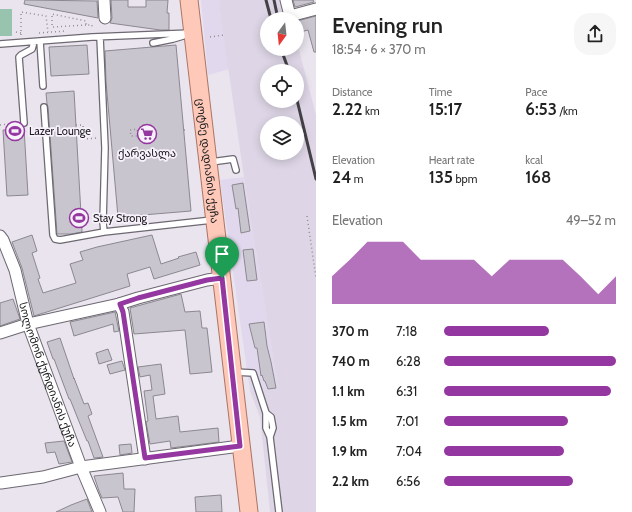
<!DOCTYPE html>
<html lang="en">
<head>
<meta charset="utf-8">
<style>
	:root { --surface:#fff; --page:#f6f6f6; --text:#222; --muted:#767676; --accent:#9537a0 }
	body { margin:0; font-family:Cabin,"Noto Sans Georgian",sans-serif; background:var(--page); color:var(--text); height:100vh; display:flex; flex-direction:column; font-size:15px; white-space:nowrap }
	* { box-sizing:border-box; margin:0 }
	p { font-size:13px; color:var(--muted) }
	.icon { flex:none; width:22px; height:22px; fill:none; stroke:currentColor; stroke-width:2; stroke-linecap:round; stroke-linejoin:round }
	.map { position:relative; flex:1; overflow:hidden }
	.details { display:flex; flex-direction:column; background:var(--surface); width:316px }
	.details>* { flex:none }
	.needle { width:26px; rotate:195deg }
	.fabs { position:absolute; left:260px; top:12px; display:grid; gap:8px }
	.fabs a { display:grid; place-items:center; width:44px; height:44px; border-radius:50%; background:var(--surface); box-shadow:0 2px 10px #0003; font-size:20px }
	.pin { position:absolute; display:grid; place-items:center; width:34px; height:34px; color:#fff; margin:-41px -17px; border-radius:50% 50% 50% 0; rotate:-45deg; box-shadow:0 0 4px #0007 }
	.pin .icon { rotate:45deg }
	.round { display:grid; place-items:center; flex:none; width:42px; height:42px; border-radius:16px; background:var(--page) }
	.summary { display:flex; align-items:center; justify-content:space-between; height:68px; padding:0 16px }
	h1 { font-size:22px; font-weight:600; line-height:30px }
	.metrics { display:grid; grid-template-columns:repeat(3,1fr); gap:6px; height:68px; padding:4px 16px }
	.metrics div { display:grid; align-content:center }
	.metrics b { font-size:17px; font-weight:600 }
	.metrics small { font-size:11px; font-weight:400 }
	.metrics p { font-size:11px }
	.chart { height:112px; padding:8px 16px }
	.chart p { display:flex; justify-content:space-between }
	.chart svg { width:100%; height:72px; margin-top:4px; fill:var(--accent); opacity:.7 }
	ul { padding:0 16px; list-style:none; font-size:13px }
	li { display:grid; grid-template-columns:64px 48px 1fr; align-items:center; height:30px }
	li i { height:10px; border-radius:5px; background:var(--accent) }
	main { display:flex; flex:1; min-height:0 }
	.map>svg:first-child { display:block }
</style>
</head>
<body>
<main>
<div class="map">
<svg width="316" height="512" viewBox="0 0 316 512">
	<rect width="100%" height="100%" fill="#e9e4ed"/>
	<path fill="#e1d8ed" d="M201,0H220V12L229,69L208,75Z
		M244,177L278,388L250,391L220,180Z"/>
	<path fill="#ded6e6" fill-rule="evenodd" d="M220,0H280L285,19H267V49H297V42L316,115V512H270L260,417L250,391L278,388L244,177L220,12ZM267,71H297V101H267ZM267,123H297V153H267Z"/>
	<path fill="#98c4af" d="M0,9H12V36H0Z"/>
	<path fill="#c9c5ce" stroke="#8c8890" d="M25,0L97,1L98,18L24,4Z
		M111,0H128V7H146V0H168L167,13H169V30H160L110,23L112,18Z
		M293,0H313L314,2L295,7Z
		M316,16V52H314L308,30L297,33V21Z
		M87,45L89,74L51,76L49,47Z
		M176,45L191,211L118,217L106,82L105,51Z
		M74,91L82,232L71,234H57L48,107L47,104L46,93Z
		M24,128L28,195L7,196L3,130Z
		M243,183L250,231L241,233L238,208L236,209L232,185Z
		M32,235L37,251L32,253L40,278L38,279L43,293L76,283L70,264L83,260L80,252L97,247L152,235L161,264L179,258L178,257L196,252L200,265L154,279L150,267L127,274L130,286L34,316L22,268L12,242Z
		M253,249L257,280L247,281L243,250Z
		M181,294L185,312L200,311L202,328H207L212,372L190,374L185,330L134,334L130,308Z
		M13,299L20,319L0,326V303Z
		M115,312L119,331L114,332L113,324L74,336L70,322Z
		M264,322L267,346L271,362L276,388L268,389L265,381H264L262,375L261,376L257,348H255L249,324Z
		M60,338L74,379V378L84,404L88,403L92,414L88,416L103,457L94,458L88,441H87L78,419L70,399H69L54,359H53L47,342Z
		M108,349L112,360L99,364L96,353Z
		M122,361L125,370L110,374L107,365Z
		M161,364L165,394L153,396L156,419L178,416L180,432L218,428L219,442L171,448L170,441L150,444L146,422L148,421L144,391L152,390L150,375L140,377L138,367Z
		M64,441L72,462L59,464L55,452L47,453L45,443Z
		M131,444L132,453L120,455L119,445Z
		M123,473L124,489H135L134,512H123L118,497L102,498L99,491L94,476Z
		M221,495L222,512H196L195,497Z
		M87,499L92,512H56L71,505Z"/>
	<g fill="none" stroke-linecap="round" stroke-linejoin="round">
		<g stroke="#6d6871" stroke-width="8">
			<path id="lane" d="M100,37L105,148L103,222L104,232
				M40,41L43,86
				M153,43L173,39L183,36
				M0,44L92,37L191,33
				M44,107L53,235L55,239L60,240L104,232L212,220
				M24,123L19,57L21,55L32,49L34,42
				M211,162L233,159L236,170
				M235,372L253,373L266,413V428L270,437L279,512
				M266,413L271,417L273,428L270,437"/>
		</g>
		<g stroke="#6d6871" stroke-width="13">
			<g id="street">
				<path d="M104,0L105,18"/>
				<path d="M286,0L290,16L316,9"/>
				<path id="s1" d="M0,236L3,240L15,270L28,324L81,467L100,512"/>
				<path d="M119,304L123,312L145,459"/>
				<path d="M0,333L28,324L119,304L138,298L207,280L221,278"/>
				<path d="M1,483L43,477L81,467L240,446"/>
			</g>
		</g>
		<g stroke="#ad7463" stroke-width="19">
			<g id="primary">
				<path id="s2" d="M189,0L249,512"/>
			</g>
		</g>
		<path stroke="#918e94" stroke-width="1.5" stroke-dasharray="1 3" stroke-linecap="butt" d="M86,25L52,27V14L86,21V25H92V29
			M16,32L21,33
			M39,33L65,31
			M21,35V12L46,16L48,32
			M210,37L224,35
			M0,125L16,123
			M76,125H83L84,139L97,138
			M184,130H187
			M138,135L137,129L130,130L131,136H138
			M307,216L316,278"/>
		<use href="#lane" stroke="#fff" stroke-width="5.5"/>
		<use href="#street" stroke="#fff" stroke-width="11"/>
		<use href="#primary" stroke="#fec9b9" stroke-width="17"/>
		<path stroke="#444246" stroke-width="3" d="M266,0L271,19
			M274,0L278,19
			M281,49L289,71
			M297,100L316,179"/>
	</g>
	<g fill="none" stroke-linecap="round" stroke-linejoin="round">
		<g stroke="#fff" stroke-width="8">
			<path id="route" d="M222,278L240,446L145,458L123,312L120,304L138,298L207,280Z"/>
		</g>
		<use href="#route" stroke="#9537a0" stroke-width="5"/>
	</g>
	<defs>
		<g id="stadium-ring" transform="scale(1)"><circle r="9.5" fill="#f6f1fb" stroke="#9537a0" stroke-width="1.5"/><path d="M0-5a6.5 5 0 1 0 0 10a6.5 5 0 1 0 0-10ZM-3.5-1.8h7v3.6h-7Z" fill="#9537a0"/></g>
		<g id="supermarket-ring" transform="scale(1)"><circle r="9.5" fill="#f6f1fb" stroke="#9537a0" stroke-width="1.5"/><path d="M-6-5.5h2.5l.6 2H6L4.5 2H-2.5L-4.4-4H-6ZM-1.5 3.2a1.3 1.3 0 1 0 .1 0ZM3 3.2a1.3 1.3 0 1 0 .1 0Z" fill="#9537a0"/></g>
	</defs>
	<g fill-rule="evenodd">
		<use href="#stadium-ring" x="15" y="131"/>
		<use href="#supermarket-ring" x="147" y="134"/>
		<use href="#stadium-ring" x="79" y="218"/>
	</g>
	<g text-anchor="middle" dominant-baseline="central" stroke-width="3.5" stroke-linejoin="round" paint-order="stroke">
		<g font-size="11" fill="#19181b" stroke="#f6f1fb" text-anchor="start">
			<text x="29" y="131">Lazer Lounge</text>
			<text x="147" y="153" text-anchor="middle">ქარვასლა</text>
			<text x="93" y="218">Stay Strong</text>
		</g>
		<g font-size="11" fill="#19181b" stroke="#f6f1fb">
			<text stroke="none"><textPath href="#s2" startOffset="162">ცოტნე დადიანის ქუჩა</textPath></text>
			<text stroke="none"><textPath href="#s1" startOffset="147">სოლომონ ქურდიანის ქუჩა</textPath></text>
		</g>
	</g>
</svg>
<div class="fabs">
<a><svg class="needle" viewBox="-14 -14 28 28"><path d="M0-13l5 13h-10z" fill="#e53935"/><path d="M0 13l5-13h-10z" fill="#767676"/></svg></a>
<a><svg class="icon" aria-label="locate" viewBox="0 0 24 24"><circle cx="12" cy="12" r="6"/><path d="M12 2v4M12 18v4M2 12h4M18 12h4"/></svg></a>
<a><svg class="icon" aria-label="layers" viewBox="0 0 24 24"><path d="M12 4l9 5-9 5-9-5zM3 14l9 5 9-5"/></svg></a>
</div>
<div class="pin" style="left:222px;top:278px;background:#1e9e55"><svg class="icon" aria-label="arrive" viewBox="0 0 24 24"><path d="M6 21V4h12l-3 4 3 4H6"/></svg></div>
</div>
<section class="details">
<div class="summary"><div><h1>Evening run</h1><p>18:54 · 6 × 370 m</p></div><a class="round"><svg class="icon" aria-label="share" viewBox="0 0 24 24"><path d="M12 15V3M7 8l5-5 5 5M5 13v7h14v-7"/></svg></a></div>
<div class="metrics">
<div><p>Distance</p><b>2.22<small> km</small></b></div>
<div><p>Time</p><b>15:17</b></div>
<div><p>Pace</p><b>6:53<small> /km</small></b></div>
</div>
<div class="metrics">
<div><p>Elevation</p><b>24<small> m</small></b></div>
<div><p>Heart rate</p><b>135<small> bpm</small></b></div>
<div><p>kcal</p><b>168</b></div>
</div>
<div class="chart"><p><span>Elevation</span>49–52 m</p>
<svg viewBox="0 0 160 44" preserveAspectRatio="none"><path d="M0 44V27L10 17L20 6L30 6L40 6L50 17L60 17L70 17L80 17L90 27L100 17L110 17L120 17L130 17L140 27L150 38L160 27V44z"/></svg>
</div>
<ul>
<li><b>370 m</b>7:18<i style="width:61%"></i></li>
<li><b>740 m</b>6:28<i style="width:100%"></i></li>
<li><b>1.1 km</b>6:31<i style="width:97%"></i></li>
<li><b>1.5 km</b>7:01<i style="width:72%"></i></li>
<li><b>1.9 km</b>7:04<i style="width:70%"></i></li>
<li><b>2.2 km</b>6:56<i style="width:75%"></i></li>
</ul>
</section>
</main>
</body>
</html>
